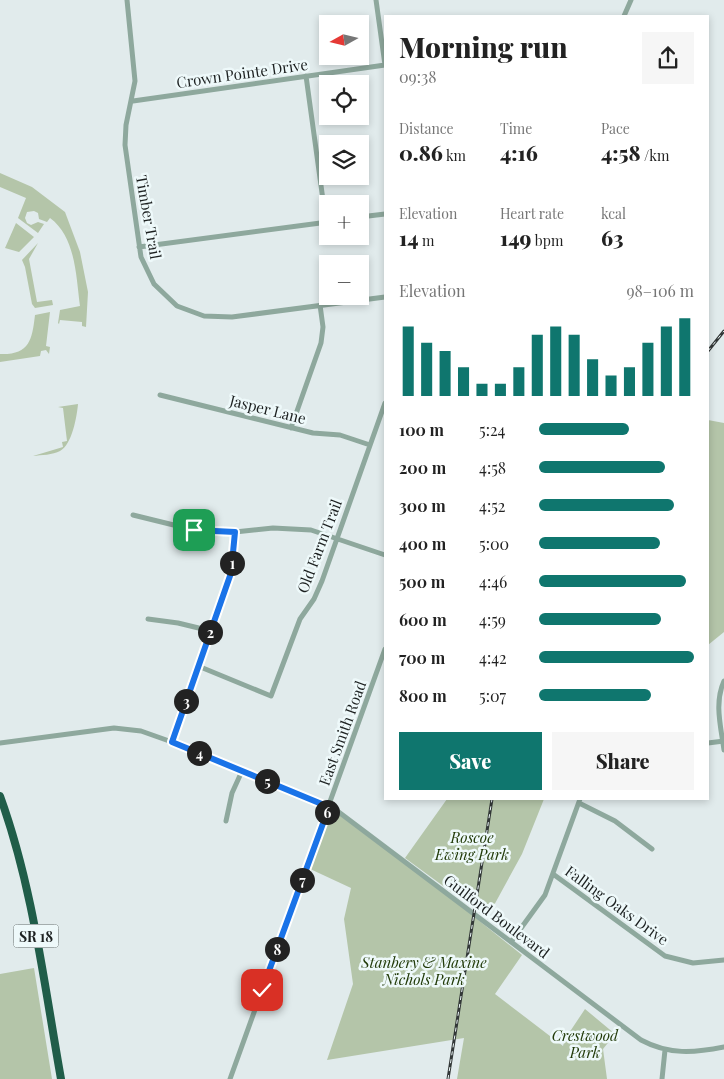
<!DOCTYPE html>
<html lang="en">
<head>
<meta charset="utf-8">
<style>
	:root { --surface:#fff; --page:#f6f6f6; --text:#222; --muted:#767676; --accent:#0f766e }
	body { margin:0; font-family:"Playfair Display",serif; background:var(--page); color:var(--text); height:100vh; display:flex; flex-direction:column; font-size:19px; white-space:nowrap }
	* { box-sizing:border-box; margin:0 }
	p { font-size:16px; color:var(--muted) }
	.icon { flex:none; width:28px; height:28px; fill:none; stroke:currentColor; stroke-width:2; stroke-linecap:round; stroke-linejoin:round }
	.map { position:relative; flex:1; overflow:hidden }
	.side { position:absolute; left:384px; top:15px; width:325px; height:785px; display:flex; flex-direction:column; background:var(--surface); border-radius:0px; box-shadow:0 2px 8px #0003 }
	.side>* { flex:none }
	.needle { width:32px; rotate:262deg }
	.controls { position:absolute; left:319px; top:15px; display:grid; gap:10px }
	.controls a { display:grid; place-items:center; width:50px; height:50px; border-radius:0px; background:var(--surface); box-shadow:0 2px 8px #0003; font-size:25px }
	.pin { position:absolute; display:grid; place-items:center; width:42px; height:42px; color:#fff; margin:-21px; border-radius:10px; box-shadow:0 2px 8px #0006 }
	.km { position:absolute; width:25px; height:25px; margin:-12px; border-radius:50%; background:#222; color:#fff; font-size:14px; line-height:25px; text-align:center }
	.round { display:grid; place-items:center; flex:none; width:52px; height:52px; border-radius:0px; background:var(--page) }
	.overview { display:flex; align-items:center; justify-content:space-between; height:85px; padding:0 15px }
	h1 { font-size:28px; font-weight:800; line-height:38px }
	.stats { display:grid; grid-template-columns:repeat(3,1fr); gap:8px; height:85px; padding:5px 15px }
	.stats div { display:grid; align-content:center }
	.stats b { font-size:21px; font-weight:800 }
	.stats small { font-size:14px; font-weight:400 }
	.stats p { font-size:14px }
	.chart { height:140px; padding:10px 15px }
	.chart p { display:flex; justify-content:space-between }
	.chart svg { width:100%; height:90px; margin-top:5px; stroke:var(--accent); stroke-width:6 }
	.primary-button { display:flex; gap:10px; margin-top:auto; padding:10px 15px }
	.primary-button a { flex:1; height:58px; border-radius:0px; background:var(--accent); color:#fff; font-size:20px; font-weight:800; line-height:58px; text-align:center }
	.primary-button a+a { background:var(--page); color:var(--text) }
	ul { padding:0 15px; list-style:none; font-size:16px }
	li { display:grid; grid-template-columns:80px 60px 1fr; align-items:center; height:38px }
	li i { height:12px; border-radius:6px; background:var(--accent) }
	.map>svg:first-child { display:block }
</style>
</head>
<body>
<div class="map">
<svg width="724" height="1079" viewBox="0 0 724 1079">
	<rect width="100%" height="100%" fill="#e1ebec"/>
	<path fill="#b4c5a9" d="M0,173L32,187L65,212L80,252L88,292L86,327L82,326V322L60,320L59,324L58,323L60,310L80,306C76,277 76,237 50,218L47,222L39,219L38,213L34,211L27,212L25,218L27,223L31,225L38,222L44,224L38,233L18,218L26,198L0,187Z
		M16,223L34,237L19,252L5,248Z
		M38,243L29,259L37,302L52,300L53,305L35,308L32,304L25,267L22,260Z
		M50,312L46,346L50,347L49,354L46,350L41,351L40,356L0,362V354C29,355 32,341 35,315Z
		M78,404C77,416 72,445 60,451C53,455 41,455 33,456L63,447L62,442L67,441L63,408L58,407Z
		M708,420L724,423V632L708,645Z
		M447,799H544L522,854L487,918L405,858Z
		M330,808L447,895L522,955L495,994L563,1046L565,1039L585,1009L615,1034L603,1049L607,1079H457L464,1038L327,1060L353,984L344,919L351,888L308,868Z
		M34,968L52,1079H0V974Z"/>
	<g fill="none" stroke-linecap="round" stroke-linejoin="round">
		<path stroke="#8ea89d" stroke-width="5" d="M127,0L135,81L126,125L125,145L141,257L154,284L177,306L204,316L232,317L385,297
			M376,0L385,65
			M624,16L631,0
			M306,76L326,222
			M133,101L385,65
			M360,217L385,214
			M139,247L328,222
			M160,395L313,433L340,435L370,445
			M291,428L321,343L323,327L320,305
			M133,515L194,530L235,532L273,528L311,530L385,555
			M148,619L178,623L211,631
			M198,666L271,696L300,619L314,599L322,581L385,403
			M724,681C714,703 721,727 724,750
			M172,742L231,573L235,532
			M0,743L114,728L141,731L172,742L329,807L336,810L641,1040C669,1055 694,1053 724,1047
			M708,743L724,741
			M579,803L615,821L652,849
			M226,821L232,793L242,771
			M553,874L665,956L693,963L724,960
			M511,942L545,895L580,799
			M230,1079L385,649
			M662,1079L665,1050"/>
		<path stroke="#205d49" stroke-width="8" d="M0,796C33,887 44,984 61,1079"/>
		<g stroke="#323737" stroke-width="3">
			<path id="rail" d="M708,351L724,331
				M448,1079L492,799"/>
		</g>
		<use href="#rail" stroke="#eef9fa" stroke-width="1" stroke-dasharray="4" stroke-linecap="butt"/>
	</g>
	<g fill="none" stroke-linecap="round" stroke-linejoin="round">
		<g stroke="#fff" stroke-width="10">
			<path id="route" d="M194,530L235,532L231,573L172,742L329,807L262,990"/>
		</g>
		<use href="#route" stroke="#1a73e8" stroke-width="6"/>
	</g>
	<g text-anchor="middle" dominant-baseline="central" stroke-width="5" stroke-linejoin="round" paint-order="stroke">
		<rect fill="#eef9fa" stroke="#5b6161" stroke-width="1" x="13.5" y="924.5" width="45" height="23" rx="4"/>
		<g font-size="14" font-weight="bold" fill="#1c2020">
			<text x="36" y="936">SR 18</text>
		</g>
		<g font-size="15" fill="#1c2020" stroke="#eef9fa">
			<text transform="translate(242 73) rotate(-8)">Crown Pointe Drive</text>
			<text transform="translate(149 217) rotate(80)">Timber Trail</text>
			<text transform="translate(268 409) rotate(14)">Jasper Lane</text>
			<text transform="translate(319 546) rotate(-69)">Old Farm Trail</text>
			<text transform="translate(342 733) rotate(-70)">East Smith Road</text>
			<text transform="translate(617 905) rotate(36)">Falling Oaks Drive</text>
			<text transform="translate(497 916) rotate(37)">Guilford Boulevard</text>
		</g>
		<g font-size="15" font-style="italic" fill="#213a08" stroke="#eef9fa">
			<text x="472" y="837">Roscoe<tspan x="472" dy="17">Ewing Park</tspan></text>
			<text x="424" y="962">Stanbery &amp; Maxine<tspan x="424" dy="17">Nichols Park</tspan></text>
			<text x="585" y="1035">Crestwood<tspan x="585" dy="17">Park</tspan></text>
		</g>
	</g>
</svg>
<div class="controls">
<a><svg class="needle" viewBox="-14 -14 28 28"><path d="M0-13l5 13h-10z" fill="#e53935"/><path d="M0 13l5-13h-10z" fill="#767676"/></svg></a>
<a><svg class="icon" aria-label="locate" viewBox="0 0 24 24"><circle cx="12" cy="12" r="6"/><path d="M12 2v4M12 18v4M2 12h4M18 12h4"/></svg></a>
<a><svg class="icon" aria-label="layers" viewBox="0 0 24 24"><path d="M12 4l9 5-9 5-9-5zM3 14l9 5 9-5"/></svg></a>
<a>+</a>
<a>−</a>
</div>
<div class="pin" style="left:194px;top:530px;background:#1e9e55"><svg class="icon" aria-label="arrive" viewBox="0 0 24 24"><path d="M6 21V4h12l-3 4 3 4H6"/></svg></div>
<div class="pin" style="left:262px;top:990px;background:#d93025"><svg class="icon" aria-label="check" viewBox="0 0 24 24"><path d="M5 12l5 5 9-10"/></svg></div>
<b class="km" style="left:232px;top:563px">1</b>
<b class="km" style="left:210px;top:632px">2</b>
<b class="km" style="left:186px;top:701px">3</b>
<b class="km" style="left:199px;top:753px">4</b>
<b class="km" style="left:267px;top:781px">5</b>
<b class="km" style="left:327px;top:812px">6</b>
<b class="km" style="left:302px;top:880px">7</b>
<b class="km" style="left:277px;top:949px">8</b>
<section class="side">
<div class="overview"><div><h1>Morning run</h1><p>09:38</p></div><a class="round"><svg class="icon" aria-label="share" viewBox="0 0 24 24"><path d="M12 15V3M7 8l5-5 5 5M5 13v7h14v-7"/></svg></a></div>
<div class="stats">
<div><p>Distance</p><b>0.86<small> km</small></b></div>
<div><p>Time</p><b>4:16</b></div>
<div><p>Pace</p><b>4:58<small> /km</small></b></div>
</div>
<div class="stats">
<div><p>Elevation</p><b>14<small> m</small></b></div>
<div><p>Heart rate</p><b>149<small> bpm</small></b></div>
<div><p>kcal</p><b>63</b></div>
</div>
<div class="chart"><p><span>Elevation</span>98–106 m</p>
<svg viewBox="0 0 160 44" preserveAspectRatio="none"><path d="M5 44V10M15 44V18M25 44V22M35 44V30M45 44V38M55 44V38M65 44V30M75 44V14M85 44V10M95 44V14M105 44V26M115 44V34M125 44V30M135 44V18M145 44V10M155 44V6"/></svg>
</div>
<ul>
<li><b>100 m</b>5:24<i style="width:58%"></i></li>
<li><b>200 m</b>4:58<i style="width:81%"></i></li>
<li><b>300 m</b>4:52<i style="width:87%"></i></li>
<li><b>400 m</b>5:00<i style="width:78%"></i></li>
<li><b>500 m</b>4:46<i style="width:95%"></i></li>
<li><b>600 m</b>4:59<i style="width:79%"></i></li>
<li><b>700 m</b>4:42<i style="width:100%"></i></li>
<li><b>800 m</b>5:07<i style="width:72%"></i></li>
</ul>
<div class="primary-button"><a>Save</a><a>Share</a></div>
</section>
</div>
</body>
</html>
